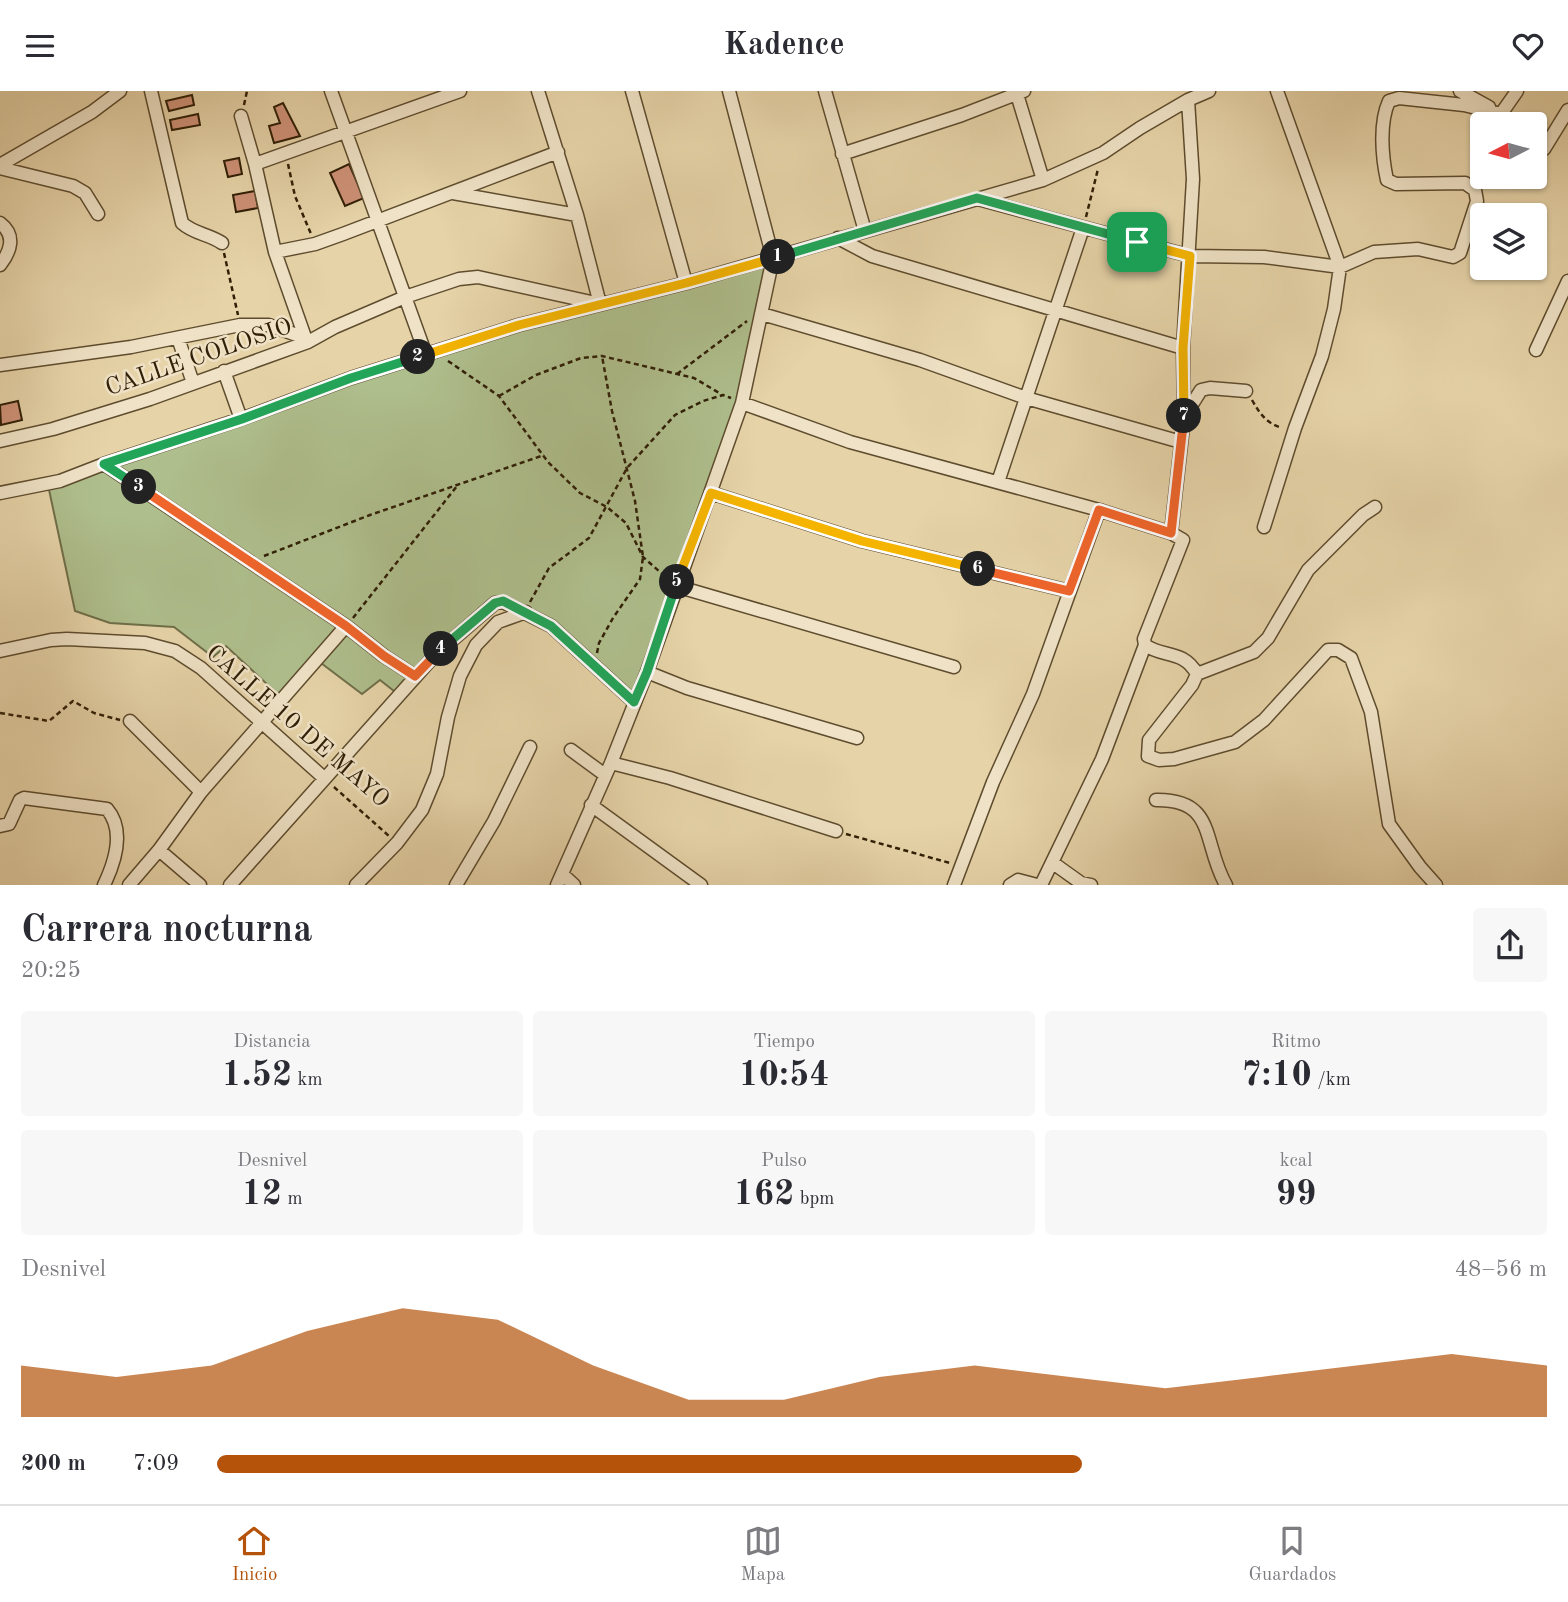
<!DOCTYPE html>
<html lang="es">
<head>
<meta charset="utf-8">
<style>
	:root { --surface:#fff; --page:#f7f7f7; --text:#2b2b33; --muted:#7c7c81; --line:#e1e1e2; --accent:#b45309 }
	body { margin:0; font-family:"Old Standard TT",serif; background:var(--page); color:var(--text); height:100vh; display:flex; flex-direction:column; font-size:26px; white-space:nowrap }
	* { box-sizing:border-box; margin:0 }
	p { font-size:23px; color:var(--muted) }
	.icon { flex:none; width:38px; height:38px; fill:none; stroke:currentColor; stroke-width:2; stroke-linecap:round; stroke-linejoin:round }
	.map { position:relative; height:794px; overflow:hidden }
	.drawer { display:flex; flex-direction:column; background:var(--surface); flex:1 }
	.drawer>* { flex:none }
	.needle { width:46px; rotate:264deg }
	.tools { position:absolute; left:1470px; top:21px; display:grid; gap:14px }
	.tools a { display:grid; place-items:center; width:77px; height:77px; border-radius:7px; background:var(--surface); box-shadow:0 2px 5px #0004; font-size:35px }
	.pin { position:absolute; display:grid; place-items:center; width:60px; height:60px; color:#fff; margin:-30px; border-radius:14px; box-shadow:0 4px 10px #0006 }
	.km { position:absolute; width:35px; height:35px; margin:-18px; border-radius:50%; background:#222; color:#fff; font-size:19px; line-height:35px; text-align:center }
	.round { display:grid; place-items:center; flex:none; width:74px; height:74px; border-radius:7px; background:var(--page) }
	.headline { display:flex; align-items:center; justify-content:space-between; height:119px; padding:0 21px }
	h1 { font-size:38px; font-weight:700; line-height:52px }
	.metrics { display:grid; grid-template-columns:repeat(3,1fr); gap:10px; height:119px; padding:7px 21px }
	.metrics div { display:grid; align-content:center; border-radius:7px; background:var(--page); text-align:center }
	.metrics b { font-size:35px; font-weight:700 }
	.metrics small { font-size:19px; font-weight:400 }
	.metrics p { font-size:19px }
	.chart { height:196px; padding:14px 21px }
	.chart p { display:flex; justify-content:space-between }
	.chart svg { width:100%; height:126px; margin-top:7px; fill:var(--accent); opacity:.7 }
	ul { padding:0 21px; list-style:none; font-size:23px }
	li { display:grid; grid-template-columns:112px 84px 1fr; align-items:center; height:52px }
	li i { height:18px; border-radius:9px; background:var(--accent) }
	header { display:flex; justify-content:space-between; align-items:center; height:91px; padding:0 21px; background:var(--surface); font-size:32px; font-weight:700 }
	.menu { display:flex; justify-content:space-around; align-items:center; height:98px; border-top:2px solid var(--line); background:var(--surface); font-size:19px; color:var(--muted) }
	.menu a { display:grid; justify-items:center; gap:4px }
	.menu .on { color:var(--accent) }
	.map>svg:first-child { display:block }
</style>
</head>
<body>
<header><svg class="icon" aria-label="menu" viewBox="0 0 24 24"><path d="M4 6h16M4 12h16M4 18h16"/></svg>Kadence<svg class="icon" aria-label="heart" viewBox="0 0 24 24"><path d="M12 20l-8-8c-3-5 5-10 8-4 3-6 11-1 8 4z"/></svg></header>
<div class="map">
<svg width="1568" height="794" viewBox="0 0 1568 794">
	<rect width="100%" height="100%" fill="#e6d3a8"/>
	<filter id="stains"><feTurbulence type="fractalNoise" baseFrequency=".00286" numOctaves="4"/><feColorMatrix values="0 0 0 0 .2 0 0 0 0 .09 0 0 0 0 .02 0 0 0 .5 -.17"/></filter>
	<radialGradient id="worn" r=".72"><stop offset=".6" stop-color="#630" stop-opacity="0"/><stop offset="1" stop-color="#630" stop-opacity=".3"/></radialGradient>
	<path fill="#aebe8c" stroke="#6f6e49" stroke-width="2" d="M773,167L742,312L634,611L551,535L503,511L399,604L380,589L362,603L317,569L282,607L226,555L213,566L174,536L110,532L75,520L48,394L351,287Z"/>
	<path fill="#ce9177" stroke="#301f06" stroke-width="2" d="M192,4L194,14L169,20L166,10Z
		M283,12L300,45L274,52L269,35L280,32L274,16Z
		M198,23L200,34L172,39L170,29Z
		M239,67L242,83L228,86L224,70Z
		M349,73L364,107L345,115L330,82Z
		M255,100L258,117L236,121L233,104Z
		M18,310L22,329L1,334L0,314Z"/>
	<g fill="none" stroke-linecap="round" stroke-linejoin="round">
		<g stroke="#5e4c2e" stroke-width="15">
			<path id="minor" d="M151,0L182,132C194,143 209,143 222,152
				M331,0L426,264
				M632,0L686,192
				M825,0L865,140
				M1016,0L1043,89
				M1460,0L1489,16
				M1501,23L1517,0
				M241,25L255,73L275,161L306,249
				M1544,58L1568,19
				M842,63L962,24L1024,0
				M255,73L460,0
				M0,74L92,21L120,0
				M0,77L73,95L85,102L98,123
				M453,102L577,124
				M978,108L1190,165L1264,166L1340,176L1374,161L1418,158L1453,166L1460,162L1477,110L1475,99L1465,92L1396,93L1387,89C1382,66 1379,32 1389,10L1399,7L1464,14L1501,23
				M0,132C16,144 11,160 0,174
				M838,147L872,165L1183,257
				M275,161L315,153L343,143L558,61
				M762,223L920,269L1026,307L1181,351
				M178,247L193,292
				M1536,259L1568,190
				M0,274L131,256L240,234H269L305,247
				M224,280L241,328
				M742,312L850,351L1099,419L1171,442L1183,449L1144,548L1145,554L1102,668L1041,794
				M1184,326L1201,299L1210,297L1246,300
				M0,350L53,338L150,308L308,251L335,236L405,206L459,188L478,186L600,213L577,124L538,0
				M104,373L346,535L384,565L415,585
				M998,391L1083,137
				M0,402L60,390L104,373L241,328L351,287L519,234L686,192L1043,89L1103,62L1140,37L1188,9L1209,0
				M711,402L862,450L1069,500
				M1264,436L1295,337L1322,265L1334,218L1340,176L1277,0
				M1171,442L1184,327L1183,257L1193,88L1188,9
				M676,495L954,576
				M1145,554C1163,567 1183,558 1197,583L1192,594L1149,649L1148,665L1159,669L1174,668L1235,651L1264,629L1328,559H1338L1351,567L1371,621L1389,733L1420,776L1436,794
				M0,560L51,549L67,548L145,552L175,560L201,577L324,687
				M647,581L687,597L857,647
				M1197,583L1254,561L1268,547L1308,479L1363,424L1375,416
				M130,630L201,701
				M571,659L605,684
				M611,672L670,687L836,740
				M1156,709C1217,708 1202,752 1226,794
				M591,714L701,794
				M0,735L9,733L20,709L24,707L107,718C125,739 115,771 104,794
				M159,759L200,794
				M1053,772L1081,792L1091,794
				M562,783L574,794
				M129,794L159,759L201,701L346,535
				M230,794L435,564L495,512L503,511L551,535L634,611
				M356,794L397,752L422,719L437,683L448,626L460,585L476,554L498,531L526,521
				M456,794L494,730L530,656
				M557,794L611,672L647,581L742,312L773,167L729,0
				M954,794L993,691L1033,603L1099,419
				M1010,794L1018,789L1037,794"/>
		</g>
		<path stroke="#301f06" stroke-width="2.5" stroke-dasharray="5 3.5" stroke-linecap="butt" d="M244,14L247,0
			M288,73L295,105L311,143
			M1086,126L1098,78
			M224,162L238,224
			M448,270L499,305L548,371L580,402L607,416L626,432L643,466L668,488
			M677,283L747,230
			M499,305L536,284L581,267L602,265L694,287L721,303
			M1252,309C1260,323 1266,332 1282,337
			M264,465L370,424L544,364
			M530,511L549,477L589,447L627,377L675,324L703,310L723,304L731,307
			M353,527L457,395
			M597,562L599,552L613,527L640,488L643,466L635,410L612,320L602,265
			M0,622L49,630L73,610L94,622L120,629
			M334,696L389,745
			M846,743L950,772"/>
		<use href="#minor" stroke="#efe2c6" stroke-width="12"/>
	</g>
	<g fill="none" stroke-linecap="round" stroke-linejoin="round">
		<g stroke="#fff" stroke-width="14">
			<path id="split-1" d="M778,166L977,107L1137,151"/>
		</g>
		<g stroke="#fff" stroke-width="14">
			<path id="split-2" d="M418,266L519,234L686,192L778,166"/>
		</g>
		<g stroke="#fff" stroke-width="14">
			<path id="split-3" d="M139,396L104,373L242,328L351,287L418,266"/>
		</g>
		<g stroke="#fff" stroke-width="14">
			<path id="split-4" d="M139,396L346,535L384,565L415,585L441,558"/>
		</g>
		<g stroke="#fff" stroke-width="14">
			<path id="split-5" d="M441,558L495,512L503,510L551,535L634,611L647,581L677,491"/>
		</g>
		<g stroke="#fff" stroke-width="14">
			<path id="split-6" d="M677,491L711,402L862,450L978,478"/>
		</g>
		<g stroke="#fff" stroke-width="14">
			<path id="split-7" d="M978,478L1069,500L1099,419L1171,442L1184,325"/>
		</g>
		<g stroke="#fff" stroke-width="14">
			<path id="split-8" d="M1137,151L1190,165L1183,257L1184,325"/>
		</g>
		<use href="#split-1" stroke="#22a559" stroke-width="9"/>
		<use href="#split-2" stroke="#f5b400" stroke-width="9"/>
		<use href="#split-3" stroke="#22a559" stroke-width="9"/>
		<use href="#split-4" stroke="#f0652b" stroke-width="9"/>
		<use href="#split-5" stroke="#22a559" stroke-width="9"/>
		<use href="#split-6" stroke="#f5b400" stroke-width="9"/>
		<use href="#split-7" stroke="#f0652b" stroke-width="9"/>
		<use href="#split-8" stroke="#f5b400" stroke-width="9"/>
	</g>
	<g text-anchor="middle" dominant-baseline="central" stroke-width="5" stroke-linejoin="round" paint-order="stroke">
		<g font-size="24" fill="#301f06" stroke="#efe2c6">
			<text transform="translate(199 267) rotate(-19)">CALLE COLOSIO</text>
			<text transform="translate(297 636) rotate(41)">CALLE 10 DE MAYO</text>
		</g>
	</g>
	<rect width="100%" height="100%" filter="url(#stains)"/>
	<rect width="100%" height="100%" fill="url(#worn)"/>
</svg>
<div class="tools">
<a><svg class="needle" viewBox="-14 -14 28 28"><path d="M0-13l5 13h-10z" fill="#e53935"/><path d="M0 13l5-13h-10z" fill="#7c7c81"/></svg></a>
<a><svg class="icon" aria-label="layers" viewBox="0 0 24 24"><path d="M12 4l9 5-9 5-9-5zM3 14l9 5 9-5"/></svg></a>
</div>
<div class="pin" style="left:1137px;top:151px;background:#1e9e55"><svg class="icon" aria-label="arrive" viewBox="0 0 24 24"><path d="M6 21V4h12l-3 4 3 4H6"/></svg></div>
<b class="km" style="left:778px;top:166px">1</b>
<b class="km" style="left:418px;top:266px">2</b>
<b class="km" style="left:139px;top:396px">3</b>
<b class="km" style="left:441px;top:558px">4</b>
<b class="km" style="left:677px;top:491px">5</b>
<b class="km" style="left:978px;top:478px">6</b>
<b class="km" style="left:1184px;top:325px">7</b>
</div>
<section class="drawer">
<div class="headline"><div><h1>Carrera nocturna</h1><p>20:25</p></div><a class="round"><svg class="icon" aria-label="share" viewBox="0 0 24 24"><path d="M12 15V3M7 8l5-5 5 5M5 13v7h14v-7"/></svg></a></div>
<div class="metrics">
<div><p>Distancia</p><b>1.52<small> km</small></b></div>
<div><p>Tiempo</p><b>10:54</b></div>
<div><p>Ritmo</p><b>7:10<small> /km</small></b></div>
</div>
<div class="metrics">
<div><p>Desnivel</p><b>12<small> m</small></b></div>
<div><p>Pulso</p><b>162<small> bpm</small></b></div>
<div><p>kcal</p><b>99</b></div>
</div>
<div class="chart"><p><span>Desnivel</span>48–56 m</p>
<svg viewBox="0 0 160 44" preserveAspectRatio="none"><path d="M0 44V26L10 30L20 26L30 14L40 6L50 10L60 26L70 38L80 38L90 30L100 26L110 30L120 34L130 30L140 26L150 22L160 26V44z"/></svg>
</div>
<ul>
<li><b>200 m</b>7:09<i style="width:65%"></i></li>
</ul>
</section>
<nav class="menu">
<a class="on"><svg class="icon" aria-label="home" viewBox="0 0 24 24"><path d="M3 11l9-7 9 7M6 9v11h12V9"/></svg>Inicio</a>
<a><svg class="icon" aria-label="map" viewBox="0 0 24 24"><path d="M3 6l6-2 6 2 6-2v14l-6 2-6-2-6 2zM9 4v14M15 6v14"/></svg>Mapa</a>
<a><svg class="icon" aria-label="saved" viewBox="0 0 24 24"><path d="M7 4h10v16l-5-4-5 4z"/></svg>Guardados</a>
</nav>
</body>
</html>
